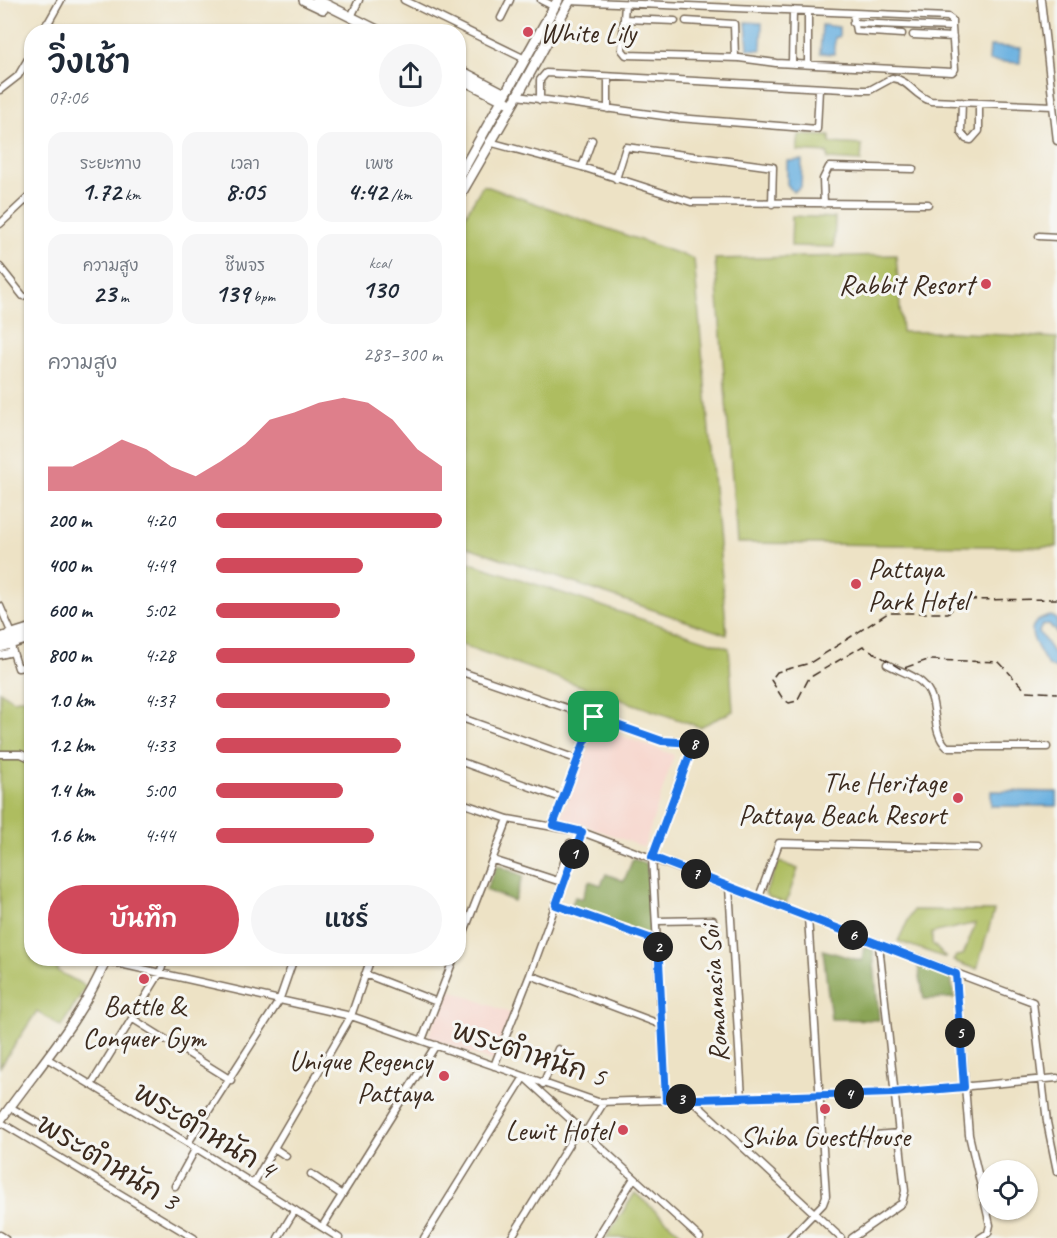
<!DOCTYPE html>
<html lang="th">
<head>
<meta charset="utf-8">
<style>
	:root { --surface:#fff; --page:#f6f6f7; --text:#1f2937; --muted:#747a83; --accent:#d1495b }
	body { margin:0; font-family:Caveat,"Playpen Sans Thai",sans-serif; background:var(--page); color:var(--text); height:100vh; display:flex; flex-direction:column; font-size:22px; white-space:nowrap }
	* { box-sizing:border-box; margin:0 }
	p { font-size:20px; color:var(--muted) }
	.icon { flex:none; width:33px; height:33px; fill:none; stroke:currentColor; stroke-width:2; stroke-linecap:round; stroke-linejoin:round }
	.map { position:relative; flex:1; overflow:hidden }
	.sheet { position:absolute; left:24px; top:24px; width:442px; height:942px; display:flex; flex-direction:column; background:var(--surface); border-radius:24px; box-shadow:0 2px 4px #0004 }
	.sheet>* { flex:none }
	.tools { position:absolute; left:978px; top:1160px; display:grid; gap:12px }
	.tools a { display:grid; place-items:center; width:60px; height:60px; border-radius:50%; background:var(--surface); box-shadow:0 2px 4px #0004; font-size:30px }
	.pin { position:absolute; display:grid; place-items:center; width:51px; height:51px; color:#fff; margin:-26px; border-radius:12px; box-shadow:0 3px 9px #0006 }
	.km { position:absolute; width:30px; height:30px; margin:-15px; border-radius:50%; background:#222; color:#fff; font-size:16px; line-height:30px; text-align:center }
	.round { display:grid; place-items:center; flex:none; width:63px; height:63px; border-radius:32px; background:var(--page) }
	.overview { display:flex; align-items:center; justify-content:space-between; height:102px; padding:0 24px }
	h1 { font-size:33px; font-weight:600; line-height:45px }
	.figures { display:grid; grid-template-columns:repeat(3,1fr); gap:9px; height:102px; padding:6px 24px }
	.figures div { display:grid; align-content:center; border-radius:15px; background:var(--page); text-align:center }
	.figures b { font-size:26px; font-weight:600 }
	.figures small { font-size:16px; font-weight:400 }
	.figures p { font-size:16px }
	.chart { height:168px; padding:12px 24px }
	.chart p { display:flex; justify-content:space-between }
	.chart svg { width:100%; height:108px; margin-top:6px; fill:var(--accent); opacity:.7 }
	.action { display:flex; gap:12px; margin-top:auto; padding:12px 24px }
	.action a { flex:1; height:69px; border-radius:36px; background:var(--accent); color:#fff; font-size:24px; font-weight:600; line-height:69px; text-align:center }
	.action a+a { background:var(--page); color:var(--text) }
	ul { padding:0 24px; list-style:none; font-size:20px }
	li { display:grid; grid-template-columns:96px 72px 1fr; align-items:center; height:45px }
	li i { height:15px; border-radius:8px; background:var(--accent) }
	.map>svg:first-child { display:block }
</style>
</head>
<body>
<div class="map">
<svg width="1057" height="1238" viewBox="0 0 1057 1238">
	<rect width="100%" height="100%" fill="#f6f6f2"/>
	<filter id="ink" filterUnits="userSpaceOnUse"><feTurbulence type="fractalNoise" baseFrequency=".0167" numOctaves="2"/><feDisplacementMap in="SourceGraphic" scale="12" xChannelSelector="R" yChannelSelector="G"/><feConvolveMatrix kernelMatrix="1 2 1 2 8 2 1 2 1" color-interpolation-filters="sRGB"/></filter>
	<filter id="wash" filterUnits="userSpaceOnUse"><feTurbulence type="fractalNoise" baseFrequency=".008" numOctaves="4" result="noise"/><feDisplacementMap in="SourceGraphic" scale="24" xChannelSelector="R" yChannelSelector="G"/><feGaussianBlur stdDeviation="1.35" result="paint"/><feColorMatrix in="noise" values="0 0 0 0 0 0 0 0 0 0 0 0 0 0 0 0 0 1.4 0 .05"/><feComposite in="paint" operator="in"/></filter>
	<g filter="url(#wash)">
		<rect width="100%" height="100%" fill="#ede2c5"/>
		<path fill="#f7d1c7" d="M597,727L674,755L644,847L581,824L559,821Z
			M446,988L512,1014L493,1062L428,1037Z"/>
		<path fill="#aebd60" stroke="#74743f" stroke-width="1.5" d="M799,135L830,136V143L862,145L861,161L828,159V153L797,151Z
			M483,185L694,259L727,635L459,544V226Z
			M792,216L835,218L834,247L791,246Z
			M896,255L902,332H948L1057,338V547L737,543L715,259Z
			M459,559L729,648L733,711L700,727L459,644Z
			M0,691L13,700L31,697L32,958L61,959L57,971L86,986L61,1027L37,1011L0,1067Z
			M779,862L798,869L786,903L768,897L765,893Z
			M913,910L994,911L977,969L953,961L956,956L963,955L976,923L932,933V943L946,958L898,941Z
			M635,1193L686,1238H606Z"/>
		<path fill="#8aa456" stroke="#62673a" stroke-width="1.5" d="M633,859L647,864L651,936L571,907L575,897L582,899L589,881L601,885L606,874L624,881Z
			M497,865L523,876L514,901L486,890Z
			M864,946L873,950L879,1020L831,1019L823,950L862,961Z
			M918,966L951,978L954,998L924,999Z"/>
		<path fill="#69b0e0" stroke="#526d7f" stroke-width="1.5" d="M746,22L762,23L761,50L748,49Z
			M822,25L839,27V37H835L834,54L820,53Z
			M990,46L1021,48L1020,63L989,61Z
			M802,160L801,187L793,192L787,184V161Z
			M1051,616L1057,619V634L1049,624L1042,625L1039,632L1057,658V669L1048,666C1038,646 1016,623 1051,616Z
			M991,791L1057,792V806H991Z"/>
	</g>
	<g filter="url(#ink)">
		<g fill="none" stroke-linecap="round" stroke-linejoin="round">
			<g stroke="#796a58" stroke-width="9">
				<path id="minor" d="M404,0L525,59
					M541,0L555,7
					M1041,0L1057,141
					M569,1L948,17L952,20V27
					M625,4L622,50L626,55L739,58L776,63L952,72L955,69L952,27L853,23
					M808,12V64
					M853,14L856,31L902,34
					M351,17L359,0
					M501,18L510,0
					M624,19L675,21
					M686,21L734,24L735,58
					M47,23L62,32
					M43,32L61,0
					M913,35L953,37
					M792,63L793,11
					M0,90L18,76L32,52
					M517,96L678,118L817,129L819,89
					M540,100V80L546,73L862,90H870L892,78C908,79 915,97 931,101L1053,106
					M962,102L961,132L966,139L971,140L979,131V103
					M608,109V77
					M489,142L582,167L691,202L928,204
					M582,167L592,140
					M616,179L626,147L773,167L772,204
					M824,204L823,179L829,167L913,169
					M0,224L32,194
					M1039,236L1057,237
					M0,267L23,296
					M0,606L12,634
					M10,643L18,668L32,665
					M0,655L13,652
					M887,664C897,670 912,674 921,682C942,699 928,729 947,747H1047
					M459,671L662,741L694,743L652,857L666,1100
					M459,717L579,760
					M0,754H21L32,759
					M459,761L564,799
					M459,802L508,819L582,832L1033,1002L1047,1122L1057,1171
					M553,825L594,717
					M493,860L558,881L570,843
					M729,887L742,1098
					M759,897L779,843L978,848
					M556,905L658,941
					M657,921L713,920
					M459,945L508,819
					M107,961L351,1016L598,1102L893,1093L1057,1078
					M365,974L437,1002
					M956,974L969,1135L990,1225L988,1233L980,1238
					M530,975L662,1025
					M133,1019L231,1080
					M422,1040L454,958
					M48,1059L196,1148L339,1238
					M494,1066L530,975L582,832
					M543,1084L558,1049
					M91,1085L160,973L165,958
					M691,1099L841,1238
					M10,1107L50,1130
					M0,1122L194,1238
					M585,1133L604,1102
					M863,1136L899,1133
					M188,1143L279,1001L294,958
					M274,1148L286,1156
					M311,1174L342,1195
					M253,1184L351,1016L371,958
					M175,1186L196,1148
					M322,1227L436,1045
					M0,1235L5,1238
					M278,1238L295,1210
					M424,1238L524,1077L700,1238
					M511,1238L579,1128
					M597,1238L634,1178
					M790,1238L823,1204L826,1196L808,917
					M852,1238L902,1203L905,1191L879,945"/>
			</g>
			<g stroke="#796a58" stroke-width="11">
				<path id="tertiary" d="M0,1121C38,1067 81,1021 107,958"/>
			</g>
			<g stroke="#796a58" stroke-width="12">
				<path id="secondary" d="M304,0L323,9
					M317,0L381,32
					M459,70L505,94
					M459,78L507,102
					M517,96L570,0
					M459,177L558,0
					M459,197L515,100
					M0,638L32,628
					M0,647L32,637"/>
			</g>
			<use href="#minor" stroke="#fff" stroke-width="6"/>
			<use href="#tertiary" stroke="#fff" stroke-width="8"/>
			<use href="#secondary" stroke="#fff" stroke-width="9"/>
			<path stroke="#3b2a1e" stroke-width="1.5" stroke-dasharray="9 4.5" stroke-linecap="butt" d="M1057,599L963,600L948,613H888L810,663L777,672L771,680L783,699L789,703L797,701L809,678L863,646L901,669L928,660L999,662L1026,691L1057,693"/>
		</g>
	</g>
	<g fill="none" stroke-linecap="round" stroke-linejoin="round" filter="url(#ink)">
		<g stroke="#fff" stroke-width="12">
			<path id="route" d="M594,717L662,741L694,743L652,857L956,974L964,1087L893,1093L666,1100L658,941L556,905L582,832L553,825Z"/>
		</g>
		<use href="#route" stroke="#1a73e8" stroke-width="8"/>
	</g>
	<g fill="#d1495b" stroke="#f6f6f2" stroke-width="2">
		<circle cx="528" cy="32" r="6"/>
		<circle cx="986" cy="284" r="6"/>
		<circle cx="856" cy="584" r="6"/>
		<circle cx="958" cy="798" r="6"/>
		<circle cx="144" cy="979" r="6"/>
		<circle cx="444" cy="1076" r="6"/>
		<circle cx="825" cy="1109" r="6"/>
		<circle cx="623" cy="1130" r="6"/>
	</g>
	<g text-anchor="middle" dominant-baseline="central" stroke-width="6" stroke-linejoin="round" paint-order="stroke">
		<g font-size="28" fill="#3b2a1e" stroke="#f6f6f2" text-anchor="end">
			<text x="540" y="32" text-anchor="start">White Lily</text>
			<text x="974" y="284">Rabbit Resort</text>
			<text x="868" y="568" text-anchor="start">Pattaya<tspan x="868" dy="32">Park Hotel</tspan></text>
			<text x="946" y="782">The Heritage<tspan x="946" dy="32">Pattaya Beach Resort</tspan></text>
			<text x="144" y="1005" text-anchor="middle">Battle &amp;<tspan x="144" dy="32">Conquer Gym</tspan></text>
			<text x="432" y="1060">Unique Regency<tspan x="432" dy="32">Pattaya</tspan></text>
			<text x="611" y="1130">Lewit Hotel</text>
			<text x="825" y="1136" text-anchor="middle">Shiba GuestHouse</text>
		</g>
		<g font-size="28" fill="#3b2a1e" stroke="#f6f6f2">
			<text transform="translate(714 994) rotate(-94)">Romanasia Soi</text>
			<text transform="translate(529 1053) rotate(18)">พระตำหนัก 5</text>
			<text transform="translate(205 1130) rotate(31)">พระตำหนัก 4</text>
			<text transform="translate(108 1162) rotate(31)">พระตำหนัก 3</text>
		</g>
	</g>
</svg>
<div class="tools">
<a><svg class="icon" aria-label="locate" viewBox="0 0 24 24"><circle cx="12" cy="12" r="6"/><path d="M12 2v4M12 18v4M2 12h4M18 12h4"/></svg></a>
</div>
<div class="pin" style="left:594px;top:717px;background:#1e9e55"><svg class="icon" aria-label="arrive" viewBox="0 0 24 24"><path d="M6 21V4h12l-3 4 3 4H6"/></svg></div>
<b class="km" style="left:574px;top:854px">1</b>
<b class="km" style="left:658px;top:947px">2</b>
<b class="km" style="left:681px;top:1099px">3</b>
<b class="km" style="left:849px;top:1094px">4</b>
<b class="km" style="left:960px;top:1033px">5</b>
<b class="km" style="left:853px;top:935px">6</b>
<b class="km" style="left:696px;top:874px">7</b>
<b class="km" style="left:694px;top:744px">8</b>
<section class="sheet">
<div class="overview"><div><h1>วิ่งเช้า</h1><p>07:06</p></div><a class="round"><svg class="icon" aria-label="share" viewBox="0 0 24 24"><path d="M12 15V3M7 8l5-5 5 5M5 13v7h14v-7"/></svg></a></div>
<div class="figures">
<div><p>ระยะทาง</p><b>1.72<small> km</small></b></div>
<div><p>เวลา</p><b>8:05</b></div>
<div><p>เพซ</p><b>4:42<small> /km</small></b></div>
</div>
<div class="figures">
<div><p>ความสูง</p><b>23<small> m</small></b></div>
<div><p>ชีพจร</p><b>139<small> bpm</small></b></div>
<div><p>kcal</p><b>130</b></div>
</div>
<div class="chart"><p><span>ความสูง</span>283–300 m</p>
<svg viewBox="0 0 160 44" preserveAspectRatio="none"><path d="M0 44V34L10 34L20 29L30 23L40 27L50 34L60 38L70 32L80 25L90 15L100 12L110 8L120 6L130 8L140 15L150 27L160 34V44z"/></svg>
</div>
<ul>
<li><b>200 m</b>4:20<i style="width:100%"></i></li>
<li><b>400 m</b>4:49<i style="width:65%"></i></li>
<li><b>600 m</b>5:02<i style="width:55%"></i></li>
<li><b>800 m</b>4:28<i style="width:88%"></i></li>
<li><b>1.0 km</b>4:37<i style="width:77%"></i></li>
<li><b>1.2 km</b>4:33<i style="width:82%"></i></li>
<li><b>1.4 km</b>5:00<i style="width:56%"></i></li>
<li><b>1.6 km</b>4:44<i style="width:70%"></i></li>
</ul>
<div class="action"><a>บันทึก</a><a>แชร์</a></div>
</section>
</div>
</body>
</html>
